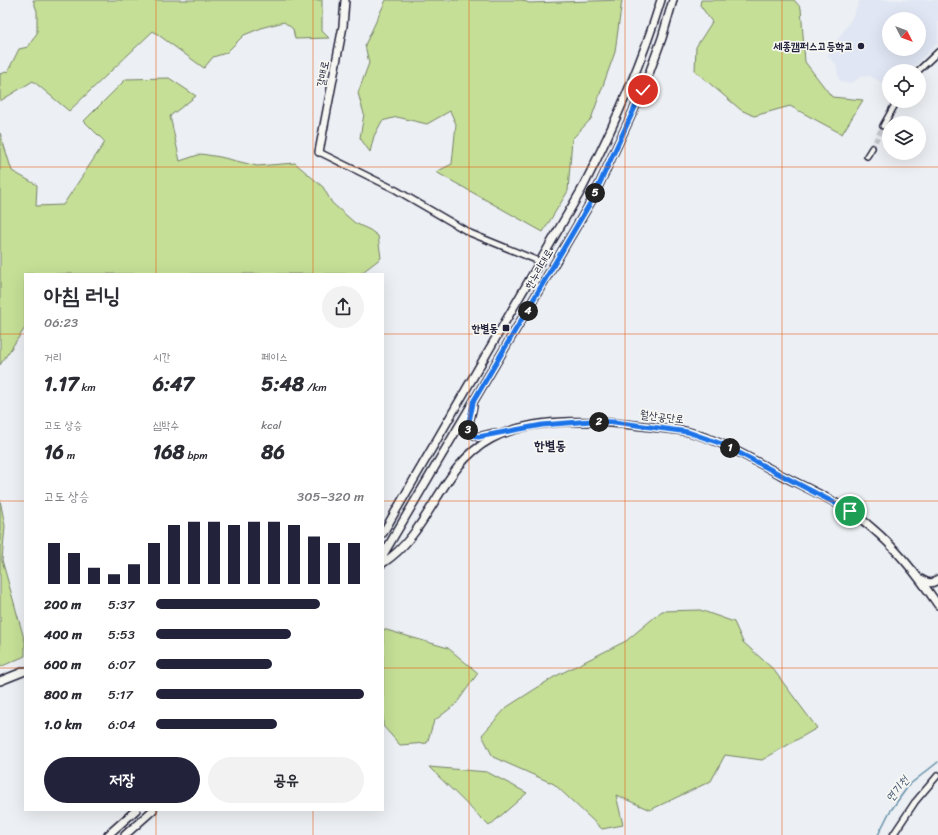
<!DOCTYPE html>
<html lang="ko">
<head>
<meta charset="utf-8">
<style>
	:root { --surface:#fff; --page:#f2f2f3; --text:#2b2b33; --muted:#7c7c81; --accent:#22223b }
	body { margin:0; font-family:Sriracha,"Poor Story",sans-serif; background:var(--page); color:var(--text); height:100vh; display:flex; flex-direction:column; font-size:15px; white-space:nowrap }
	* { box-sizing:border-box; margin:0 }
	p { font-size:13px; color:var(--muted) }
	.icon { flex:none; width:22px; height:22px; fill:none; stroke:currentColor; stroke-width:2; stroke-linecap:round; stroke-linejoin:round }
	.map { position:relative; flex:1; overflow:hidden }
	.panel { position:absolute; left:24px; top:273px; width:360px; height:538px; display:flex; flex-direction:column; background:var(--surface); border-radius:0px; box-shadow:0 4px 16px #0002 }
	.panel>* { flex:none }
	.needle { width:26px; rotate:132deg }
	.fabs { position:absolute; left:882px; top:12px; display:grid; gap:8px }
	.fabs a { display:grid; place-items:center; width:44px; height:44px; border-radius:50%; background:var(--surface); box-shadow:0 4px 16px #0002; font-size:20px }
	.pin { position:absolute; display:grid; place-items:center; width:34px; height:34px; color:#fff; margin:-17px; border:2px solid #fff; border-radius:50%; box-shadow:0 1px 4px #0007 }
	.km { position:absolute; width:20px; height:20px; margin:-10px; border-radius:50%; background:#222; color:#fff; font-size:11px; line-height:20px; text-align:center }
	.round { display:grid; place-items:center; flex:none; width:42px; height:42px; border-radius:21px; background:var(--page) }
	.overview { display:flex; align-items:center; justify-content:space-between; height:68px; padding:0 20px }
	h1 { font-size:22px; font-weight:800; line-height:30px }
	.metrics { display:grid; grid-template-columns:repeat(3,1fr); gap:6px; height:68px; padding:4px 20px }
	.metrics div { display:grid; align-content:center }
	.metrics b { font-size:20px; font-weight:800 }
	.metrics small { font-size:11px; font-weight:400 }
	.metrics p { font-size:11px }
	.chart { height:112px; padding:8px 20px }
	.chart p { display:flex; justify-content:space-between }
	.chart svg { width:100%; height:72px; margin-top:4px; stroke:var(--accent); stroke-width:6 }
	.primary-button { display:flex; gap:8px; margin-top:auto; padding:8px 20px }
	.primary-button a { flex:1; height:46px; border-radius:24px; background:var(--accent); color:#fff; font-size:16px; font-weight:800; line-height:46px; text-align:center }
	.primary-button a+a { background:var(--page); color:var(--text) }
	ul { padding:0 20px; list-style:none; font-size:13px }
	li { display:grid; grid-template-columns:64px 48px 1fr; align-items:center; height:30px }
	li i { height:10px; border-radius:5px; background:var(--accent) }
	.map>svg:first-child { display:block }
</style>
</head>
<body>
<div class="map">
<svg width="938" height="835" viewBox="0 0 938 835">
	<rect width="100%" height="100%" fill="#eceff3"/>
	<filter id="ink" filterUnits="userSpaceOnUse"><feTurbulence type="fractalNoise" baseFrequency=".025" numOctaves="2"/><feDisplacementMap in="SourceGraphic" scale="8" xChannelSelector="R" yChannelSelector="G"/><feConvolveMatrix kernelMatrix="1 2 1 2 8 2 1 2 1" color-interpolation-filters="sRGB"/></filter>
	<g filter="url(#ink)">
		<path fill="#e0e6f4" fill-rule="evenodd" d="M860,0H938V43L909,71H889V87L870,76L860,77L852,83H845L839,80L836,64L827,56L852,18ZM889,19H919V49H889Z"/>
		<path fill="#c5df96" stroke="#748068" d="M33,0H322V31L329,38L295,39L293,29L284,22L264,27L244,35L226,53L213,57L204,68L153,31L69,111L33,81L0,101V73L1,74L8,71L19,49L28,47L37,33V11Z
			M386,0H522L529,3L622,0L615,52L591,119L572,139L568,191L543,232L436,172L452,164L456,124L450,111L427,124L397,117L382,121L374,136L370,152L360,138L364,114L358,93L369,63L365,45Z
			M701,0H794L801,8L805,62L832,97L863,100L842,134L790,106L754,116L741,110L695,71L696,47L712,22L700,5Z
			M169,78L196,96L170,116L180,161L201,154L220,157L257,166L295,163L323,187L332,203L355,223L370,230L378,236L381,258L360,274H25V328L0,365V133L12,171L37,185L36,206L63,205L105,142L84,121L126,79Z
			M0,500L5,526L2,560L25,642V656L0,667Z
			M700,610L734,622L743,642L773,669L817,728L762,760L725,755L711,781L650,810L616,795L623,825L602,829L554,784L493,757L482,735L507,707L554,677L626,641L662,611Z
			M383,629L448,648L478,673L456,704L434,721L427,743L400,745L383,726Z
			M429,767L487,772L527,793L489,826Z"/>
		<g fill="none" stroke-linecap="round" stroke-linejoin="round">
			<path stroke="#648fa9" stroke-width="1.5" d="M878,835L889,813L909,785L938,762"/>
			<path stroke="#c4c6ce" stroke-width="5" stroke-dasharray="5 2.5" stroke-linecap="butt" d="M872,148L883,126"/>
			<g stroke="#22223b" stroke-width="8">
				<path id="street" d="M918,71L938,52
					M883,126L897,101
					M319,152L396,190L470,233L541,262
					M867,156L872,148
					M893,835L915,802L938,775"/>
			</g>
			<g stroke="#22223b" stroke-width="10">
				<path id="secondary" d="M319,152L343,26L345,0
					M473,406L468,427L469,432L478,437L494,433
					M383,533L582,189C613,128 641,66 661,0
					M383,555L592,200L643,90L662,38L673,0
					M383,563C431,532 440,466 491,439C535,415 604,421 652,427C664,429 677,429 689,432C722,441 751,459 781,475C812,491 846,505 872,528C898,550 919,577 938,605
					M921,579C928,583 932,585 938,579
					M0,681L25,671
					M108,835L136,810
					M125,835L153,810"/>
			</g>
			<use href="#street" stroke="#f6f6f2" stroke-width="5"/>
			<use href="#secondary" stroke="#f6f6f2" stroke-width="7"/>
		</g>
	</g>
	<g fill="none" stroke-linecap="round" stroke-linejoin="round" filter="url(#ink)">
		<g stroke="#fff" stroke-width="8">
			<path id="route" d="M643,90L592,200L473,402C472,412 467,423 469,432L478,437L542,425L591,421L614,422L688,432L722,444L850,511"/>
		</g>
		<use href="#route" stroke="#1a73e8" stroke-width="5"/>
	</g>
	<path fill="none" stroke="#e8590c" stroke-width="1" stroke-opacity="0.55" d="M156,0V274M313,0V274M469,0V835M625,0V835M782,0V835M0,167H938M0,334H25M383,334H938M0,501H25M383,501H938M0,668H25M383,668H938M156,810V835M313,810V835"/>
	<g fill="#22223b" stroke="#f6f6f2" stroke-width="1.5">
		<circle cx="861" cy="46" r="4"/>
		<rect x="502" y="324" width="8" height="8" rx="2"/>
	</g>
	<g text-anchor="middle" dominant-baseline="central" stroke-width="3.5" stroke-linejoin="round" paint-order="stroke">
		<g font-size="11" font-weight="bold" fill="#22223b" stroke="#f6f6f2" text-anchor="end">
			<text x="853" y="46">세종캠퍼스고등학교</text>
			<text x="498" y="328">한별동</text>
		</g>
		<g font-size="11" fill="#22223b" stroke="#f6f6f2">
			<text transform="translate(323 74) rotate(-79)">갈매로</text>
			<text transform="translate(539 269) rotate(-60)">한누리대로</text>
			<text transform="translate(662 417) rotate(7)">월산공단로</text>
		</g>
		<g font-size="12" font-style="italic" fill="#435872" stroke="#f6f6f2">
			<text transform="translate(897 789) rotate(-51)">연기천</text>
		</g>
		<g font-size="13" font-weight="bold" fill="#22223b" stroke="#f6f6f2">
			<text x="550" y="445">한별동</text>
		</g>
	</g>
</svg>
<div class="fabs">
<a><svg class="needle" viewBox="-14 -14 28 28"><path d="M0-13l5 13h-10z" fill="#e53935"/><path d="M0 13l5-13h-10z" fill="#7c7c81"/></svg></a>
<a><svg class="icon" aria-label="locate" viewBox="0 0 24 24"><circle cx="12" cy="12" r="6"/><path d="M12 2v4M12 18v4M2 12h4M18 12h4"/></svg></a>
<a><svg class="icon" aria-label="layers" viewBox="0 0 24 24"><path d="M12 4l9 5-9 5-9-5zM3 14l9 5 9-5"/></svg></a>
</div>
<div class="pin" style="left:850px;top:511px;background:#1e9e55"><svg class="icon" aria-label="arrive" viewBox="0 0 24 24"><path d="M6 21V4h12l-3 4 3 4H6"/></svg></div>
<div class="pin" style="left:643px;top:90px;background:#d93025"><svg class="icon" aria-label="check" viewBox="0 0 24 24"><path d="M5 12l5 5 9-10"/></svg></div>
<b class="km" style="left:730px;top:448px">1</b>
<b class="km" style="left:599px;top:422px">2</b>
<b class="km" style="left:468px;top:430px">3</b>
<b class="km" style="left:528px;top:311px">4</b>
<b class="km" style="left:595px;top:193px">5</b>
<section class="panel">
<div class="overview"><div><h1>아침 러닝</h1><p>06:23</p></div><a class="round"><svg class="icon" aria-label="share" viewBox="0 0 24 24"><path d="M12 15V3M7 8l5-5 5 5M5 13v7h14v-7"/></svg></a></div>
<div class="metrics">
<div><p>거리</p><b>1.17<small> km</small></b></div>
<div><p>시간</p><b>6:47</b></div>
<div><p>페이스</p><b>5:48<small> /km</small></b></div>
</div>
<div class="metrics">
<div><p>고도 상승</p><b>16<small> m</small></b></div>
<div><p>심박수</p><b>168<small> bpm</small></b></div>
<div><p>kcal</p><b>86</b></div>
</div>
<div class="chart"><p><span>고도 상승</span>305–320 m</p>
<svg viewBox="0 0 160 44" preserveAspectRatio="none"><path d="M5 44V19M15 44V25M25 44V34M35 44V38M45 44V32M55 44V19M65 44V8M75 44V6M85 44V6M95 44V8M105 44V6M115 44V6M125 44V8M135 44V15M145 44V19M155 44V19"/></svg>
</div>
<ul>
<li><b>200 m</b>5:37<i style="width:79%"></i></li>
<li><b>400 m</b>5:53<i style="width:65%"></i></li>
<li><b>600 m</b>6:07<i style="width:56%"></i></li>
<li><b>800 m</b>5:17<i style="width:100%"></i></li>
<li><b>1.0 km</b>6:04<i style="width:58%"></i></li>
</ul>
<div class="primary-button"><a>저장</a><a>공유</a></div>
</section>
</div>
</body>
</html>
